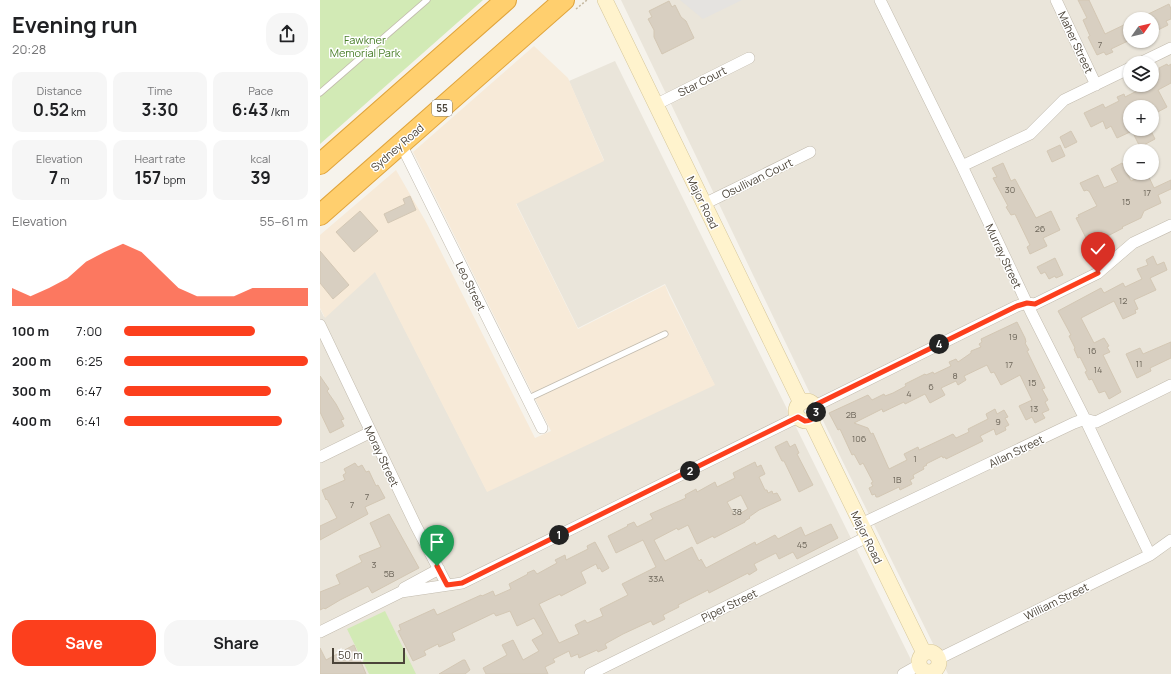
<!DOCTYPE html>
<html lang="en">
<head>
<meta charset="utf-8">
<style>
	:root { --surface:#fff; --page:#f6f6f6; --text:#202124; --muted:#757577; --accent:#fc3f1d }
	body { margin:0; font-family:Manrope,sans-serif; background:var(--page); color:var(--text); height:100vh; display:flex; flex-direction:column; font-size:15px; white-space:nowrap }
	* { box-sizing:border-box; margin:0 }
	p { font-size:13px; color:var(--muted) }
	.icon { flex:none; width:22px; height:22px; fill:none; stroke:currentColor; stroke-width:2; stroke-linecap:round; stroke-linejoin:round }
	.map { position:relative; flex:1; overflow:hidden }
	.drawer { display:flex; flex-direction:column; background:var(--surface); width:320px }
	.drawer>* { flex:none }
	.needle { width:26px; rotate:56deg }
	.fabs { position:absolute; left:803px; top:12px; display:grid; gap:8px }
	.fabs a { display:grid; place-items:center; width:36px; height:36px; border-radius:50%; background:var(--surface); box-shadow:0 1px 3px #0004; font-size:20px }
	.scale { position:absolute; left:12px; bottom:10px; width:73px; box-sizing:border-box; padding-left:4px; border:2px solid #4b4439; border-top:0; font-size:11px; line-height:14px; white-space:nowrap; color:#4b4439; -webkit-text-stroke:3px #fff; paint-order:stroke }
	.pin { position:absolute; display:grid; place-items:center; width:34px; height:34px; color:#fff; margin:-41px -17px; border-radius:50% 50% 50% 0; rotate:-45deg; box-shadow:0 0 4px #0007 }
	.pin .icon { rotate:45deg }
	.km { position:absolute; width:20px; height:20px; margin:-10px; border-radius:50%; background:#222; color:#fff; font-size:11px; line-height:20px; text-align:center }
	.round { display:grid; place-items:center; flex:none; width:42px; height:42px; border-radius:16px; background:var(--page) }
	.head { display:flex; align-items:center; justify-content:space-between; height:68px; padding:0 12px }
	h1 { font-size:22px; font-weight:700; line-height:30px }
	.figures { display:grid; grid-template-columns:repeat(3,1fr); gap:6px; height:68px; padding:4px 12px }
	.figures div { display:grid; align-content:center; border-radius:10px; background:var(--page); text-align:center }
	.figures b { font-size:17px; font-weight:700 }
	.figures small { font-size:11px; font-weight:400 }
	.figures p { font-size:11px }
	.chart { height:112px; padding:8px 12px }
	.chart p { display:flex; justify-content:space-between }
	.chart svg { width:100%; height:72px; margin-top:4px; fill:var(--accent); opacity:.7 }
	.button { display:flex; gap:8px; margin-top:auto; padding:8px 12px }
	.button a { flex:1; height:46px; border-radius:16px; background:var(--accent); color:#fff; font-size:16px; font-weight:700; line-height:46px; text-align:center }
	.button a+a { background:var(--page); color:var(--text) }
	ul { padding:0 12px; list-style:none; font-size:13px }
	li { display:grid; grid-template-columns:64px 48px 1fr; align-items:center; height:30px }
	li i { height:10px; border-radius:5px; background:var(--accent) }
	main { display:flex; flex:1; min-height:0 }
	.map>svg:first-child { display:block }
</style>
</head>
<body>
<main>
<section class="drawer">
<div class="head"><div><h1>Evening run</h1><p>20:28</p></div><a class="round"><svg class="icon" aria-label="share" viewBox="0 0 24 24"><path d="M12 15V3M7 8l5-5 5 5M5 13v7h14v-7"/></svg></a></div>
<div class="figures">
<div><p>Distance</p><b>0.52<small> km</small></b></div>
<div><p>Time</p><b>3:30</b></div>
<div><p>Pace</p><b>6:43<small> /km</small></b></div>
</div>
<div class="figures">
<div><p>Elevation</p><b>7<small> m</small></b></div>
<div><p>Heart rate</p><b>157<small> bpm</small></b></div>
<div><p>kcal</p><b>39</b></div>
</div>
<div class="chart"><p><span>Elevation</span>55–61 m</p>
<svg viewBox="0 0 160 44" preserveAspectRatio="none"><path d="M0 44V33L10 38L20 33L30 27L40 17L50 11L60 6L70 11L80 22L90 33L100 38L110 38L120 38L130 33L140 33L150 33L160 33V44z"/></svg>
</div>
<ul>
<li><b>100 m</b>7:00<i style="width:71%"></i></li>
<li><b>200 m</b>6:25<i style="width:100%"></i></li>
<li><b>300 m</b>6:47<i style="width:80%"></i></li>
<li><b>400 m</b>6:41<i style="width:86%"></i></li>
</ul>
<div class="button"><a>Save</a><a>Share</a></div>
</section>
<div class="map">
<svg width="851" height="674" viewBox="0 0 851 674">
	<rect width="100%" height="100%" fill="#f6f3ec"/>
	<path fill="#eae5da" fill-rule="evenodd" d="M301,0H851V674H628L521,458ZM810,19H832V41H810ZM810,63H832V85H810ZM810,107H832V129H810ZM810,151H832V173H810Z
		M295,61L562,601L598,674H0V309L4,317L55,271L167,491L394,384L345,284L258,328L196,203L284,160L249,81Z"/>
	<path fill="#f7ead8" d="M214,46L248,78L284,161L196,204L258,329L345,285L349,295L395,385L167,492L55,272L5,318L0,308V235L76,170L106,222L215,438L231,431L93,152Z"/>
	<path fill="#d2eab5" d="M0,0H163L0,144Z
		M65,611L96,674H49L27,629Z"/>
	<path fill="#e5e3e0" d="M360,0H422L383,19Z"/>
	<path fill="#d8cfc1" stroke="#d3c7b4" fill-rule="evenodd" d="M758,0H769L785,34L810,22V40L791,49L793,52L786,55L784,52L777,55L768,37L770,36L763,20L767,18Z
		M349,1L352,7L355,5L361,17L366,21L374,38L342,54L334,37V30L328,19L332,17L329,11Z
		M849,4L851,9V19L846,21L848,25L832,33V19H818Z
		M847,64L848,66L851,64V83L838,90L847,107L834,114L832,107H810V132L797,138L791,126L786,129L783,121L771,127L764,113L783,104L785,108L799,101L797,97L804,94L805,97L829,85H832V80L835,78L834,76L839,74L837,71L840,69L839,68Z
		M811,129H830L835,139L820,147Z
		M751,131L757,142L745,148L740,137Z
		M740,145L745,156L732,162L727,151Z
		M683,163L691,181L695,179L716,218L731,211L740,230L723,238L727,246L710,254L707,247L710,245L695,214L691,215L686,207L688,206L673,178L677,177L672,168Z
		M802,163L811,181L827,173L834,188L851,180V189L838,195L841,203L824,211L821,218L802,227L803,228L782,239L783,240L773,245L772,242L769,244L756,218L759,217L758,215L777,206L769,191H768L767,190L764,191L760,183L778,175L784,188L798,182L791,169Z
		M90,196L96,210L68,223L64,214L85,204L83,199Z
		M40,211L58,231L34,252L16,232Z
		M0,251L29,285L13,299L0,283Z
		M833,256L837,265L844,262L847,270L830,278L836,290L814,300L818,309L815,310L816,313L803,319L794,301L761,318L774,343L784,338L789,346L787,347L790,352L783,355L801,392L789,399L785,391L779,393L772,379L769,380L765,372L767,371L760,357L758,358L754,349L755,348L749,336L751,335L738,311L781,288L784,293L803,283L805,287L822,279L817,269L828,265L826,260Z
		M735,258L743,275L736,278L735,276L729,279L725,272L721,274L717,267Z
		M697,322L705,338L706,342L705,343L709,350L707,351L725,388L722,389L728,400L725,402L729,410L722,413L725,418L715,423L712,417L706,420L699,406L712,400L700,375L681,385L674,372L671,373L667,365L644,376L646,380L638,385L636,381L621,388L625,395L610,403L605,394L585,404L584,402L563,412L562,409L534,423L548,428L551,434L553,433L569,469L587,460L584,454L598,447L599,450L633,434L636,438L649,432L648,429L668,419L666,414L675,409L677,414L684,410L688,417L685,418L689,425L685,427L686,430L676,435L674,429L660,436L663,441L626,459L625,457L623,458L622,456L606,464L607,465L603,467L604,469L593,475L594,478L590,480L592,484L580,490L579,487L558,497H556L555,494L552,495L549,488L553,486L551,483L553,482L543,463L540,465L534,454L532,455L520,429L518,430L509,413L548,395L552,400L564,394L565,396L573,393L586,386L585,384L605,374L606,375L613,372L614,374L631,366L629,362L636,359L638,362L651,353V351L661,347L659,344L662,342L661,339Z
		M851,342V358L830,368L831,371L817,378L806,354L820,348L823,354Z
		M0,376L9,389L7,391L16,404L24,419L21,420L24,426L10,433L0,412Z
		M467,441L470,447L475,444L479,453L477,454L493,485L479,492L464,461H462L455,447Z
		M435,462L437,467L441,465L445,474L439,477L445,490H447L448,493L452,491L453,494L457,493L461,500L439,510L429,517L430,518L425,521V522L394,538L393,536L377,544L368,525L358,530L357,528L334,540L345,561L372,547L379,561L381,559L386,568L435,542L436,545L455,535L458,539L481,527L485,536L511,524L518,538L477,559L473,552L459,559L456,553L434,564L437,570L429,575L428,573L389,593L388,590L358,605L359,607L343,615L345,619L333,625L331,621L303,634L285,644L287,648L278,652L277,650L259,658L258,654L251,657L249,651L233,659L235,662L225,667L228,674H166L163,668L187,655L182,645L193,640L203,660L219,651L212,640L223,634L214,618L197,626L190,611L176,616L174,613L132,633L135,640L119,647L118,644L104,651L106,655L93,661L78,631L81,630L79,625L114,609L117,615L161,595L162,596L173,591L175,596L191,589L189,584L208,574L207,573L214,570L217,574L237,563L235,560L245,555L246,560L268,549L267,546L275,542L289,568L282,572L280,568L278,569L276,564L261,572L266,583L241,596L240,594L219,604L239,643L259,634L255,625L265,620L267,623L283,616L280,609L308,595L302,584L336,567L323,540L296,553L288,536L308,526L307,525L314,522L317,527L333,519L330,514L366,498L365,495L376,489L377,492L395,482L397,487L415,478L413,473ZM421,495L428,509L415,516L407,502Z
		M35,463L38,467L42,465L46,472L49,471L56,486L58,485L65,498L45,507L48,514L0,540V526L17,518L7,499L6,500L2,490L25,480L23,475L26,473L24,469Z
		M69,514L99,568L52,593L48,586L20,600L5,609L4,608L0,610V592L20,584L16,575L42,562L39,556L61,547L50,523Z
		M34,645L46,674H0V648L6,660Z
		M143,660H145L150,670L145,674H119Z"/>
	<g fill="none" stroke-linecap="round" stroke-linejoin="round">
		<g stroke="#c2bbae" stroke-width="7">
			<path id="lane" d="M0,93L107,0
				M207,399L345,334"/>
		</g>
		<g stroke="#c2bbae" stroke-width="12">
			<path id="street" d="M560,0L642,166L711,312L765,419L830,555
				M736,0L776,85
				M820,63L851,48
				M335,105L429,58
				M81,144L222,428
				M642,166L710,134L744,100L810,68
				M384,204L490,152
				M0,325L96,526L127,585
				M495,406L697,306L707,303L715,304L778,273L813,243L851,225
				M0,457L51,432
				M541,524L754,423L765,419L776,422L851,385
				M84,588L119,569
				M0,632L81,592L142,583L478,417
				M619,658L622,657L830,555L851,540
				M270,674L547,537
				M583,674L599,665"/>
		</g>
		<g stroke="#d6c79b" stroke-width="16">
			<path id="secondary" d="M285,0L481,403
				M476 411a10 10 0 1 1 20 0a10 10 0 1 1-20 0Z
				M491,421L604,653
				M599 662a10 10 0 1 1 20 0a10 10 0 1 1-20 0Z"/>
		</g>
		<g stroke="#e0a43c" stroke-width="22">
			<path id="highway" d="M0,164L186,0
				M0,215L244,0"/>
		</g>
		<path stroke="#c4b79f" stroke-width="1.5" stroke-dasharray="2 2" stroke-linecap="butt" d="M256,9L267,0"/>
		<use href="#lane" stroke="#fff" stroke-width="5.5"/>
		<use href="#street" stroke="#fff" stroke-width="11"/>
		<use href="#secondary" stroke="#fff3cd" stroke-width="15"/>
		<use href="#highway" stroke="#ffcf6e" stroke-width="20"/>
	</g>
	<g fill="none" stroke-linecap="round" stroke-linejoin="round">
		<g stroke="#fff" stroke-width="8">
			<path id="route" d="M117,566L127,585L142,583L478,417L485,421C494,421 498,414 495,406L497,404L697,306L707,303L715,304L778,273"/>
		</g>
		<use href="#route" stroke="#fc3f1d" stroke-width="5"/>
	</g>
	<g text-anchor="middle" dominant-baseline="central" stroke-width="3" stroke-linejoin="round" paint-order="stroke">
		<g font-size="9" fill="#6e675b">
			<text x="780" y="44">7</text>
			<text x="690" y="189">30</text>
			<text x="827" y="192">17</text>
			<text x="806" y="201">15</text>
			<text x="720" y="228">26</text>
			<text x="803" y="300">12</text>
			<text x="693" y="336">19</text>
			<text x="772" y="350">16</text>
			<text x="819" y="363">11</text>
			<text x="689" y="364">17</text>
			<text x="778" y="369">14</text>
			<text x="635" y="375">8</text>
			<text x="712" y="382">15</text>
			<text x="611" y="386">6</text>
			<text x="589" y="393">4</text>
			<text x="714" y="408">13</text>
			<text x="531" y="414">2B</text>
			<text x="678" y="421">9</text>
			<text x="539" y="438">106</text>
			<text x="595" y="458">1</text>
			<text x="577" y="479">1B</text>
			<text x="47" y="496">7</text>
			<text x="32" y="504">7</text>
			<text x="417" y="511">38</text>
			<text x="482" y="544">45</text>
			<text x="54" y="564">3</text>
			<text x="69" y="573">5B</text>
			<text x="336" y="578">33A</text>
		</g>
		<rect fill="#fff" stroke="#817c74" stroke-width="1" x="112" y="100" width="20" height="16" rx="3"/>
		<g font-size="10" font-weight="bold" fill="#4b4439">
			<text x="122" y="108">55</text>
		</g>
		<g font-size="11" fill="#4a7f2a" stroke="#fff">
			<text x="45" y="39">Fawkner<tspan x="45" dy="13">Memorial Park</tspan></text>
		</g>
		<g font-size="11" fill="#4b4439" stroke="#fff">
			<text transform="translate(756 42) rotate(65)">Maher Street</text>
			<text transform="translate(382 81) rotate(-27)">Star Court</text>
			<text transform="translate(77 147) rotate(-41)">Sydney Road</text>
			<text transform="translate(437 178) rotate(-26)">Osullivan Court</text>
			<text transform="translate(383 202) rotate(64)">Major Road</text>
			<text transform="translate(684 256) rotate(65)">Murray Street</text>
			<text transform="translate(151 286) rotate(64)">Leo Street</text>
			<text transform="translate(696 451) rotate(-26)">Allan Street</text>
			<text transform="translate(62 456) rotate(65)">Moray Street</text>
			<text transform="translate(547 537) rotate(64)">Major Road</text>
			<text transform="translate(736 601) rotate(-26)">William Street</text>
			<text transform="translate(409 605) rotate(-26)">Piper Street</text>
		</g>
	</g>
</svg>
<div class="fabs">
<a><svg class="needle" viewBox="-14 -14 28 28"><path d="M0-13l5 13h-10z" fill="#e53935"/><path d="M0 13l5-13h-10z" fill="#757577"/></svg></a>
<a><svg class="icon" aria-label="layers" viewBox="0 0 24 24"><path d="M12 4l9 5-9 5-9-5zM3 14l9 5 9-5"/></svg></a>
<a>+</a>
<a>−</a>
</div>
<div class="scale">50 m</div>
<div class="pin" style="left:117px;top:566px;background:#1e9e55"><svg class="icon" aria-label="arrive" viewBox="0 0 24 24"><path d="M6 21V4h12l-3 4 3 4H6"/></svg></div>
<div class="pin" style="left:778px;top:273px;background:#d93025"><svg class="icon" aria-label="check" viewBox="0 0 24 24"><path d="M5 12l5 5 9-10"/></svg></div>
<b class="km" style="left:239px;top:535px">1</b>
<b class="km" style="left:370px;top:471px">2</b>
<b class="km" style="left:496px;top:412px">3</b>
<b class="km" style="left:619px;top:344px">4</b>
</div>
</main>
</body>
</html>
